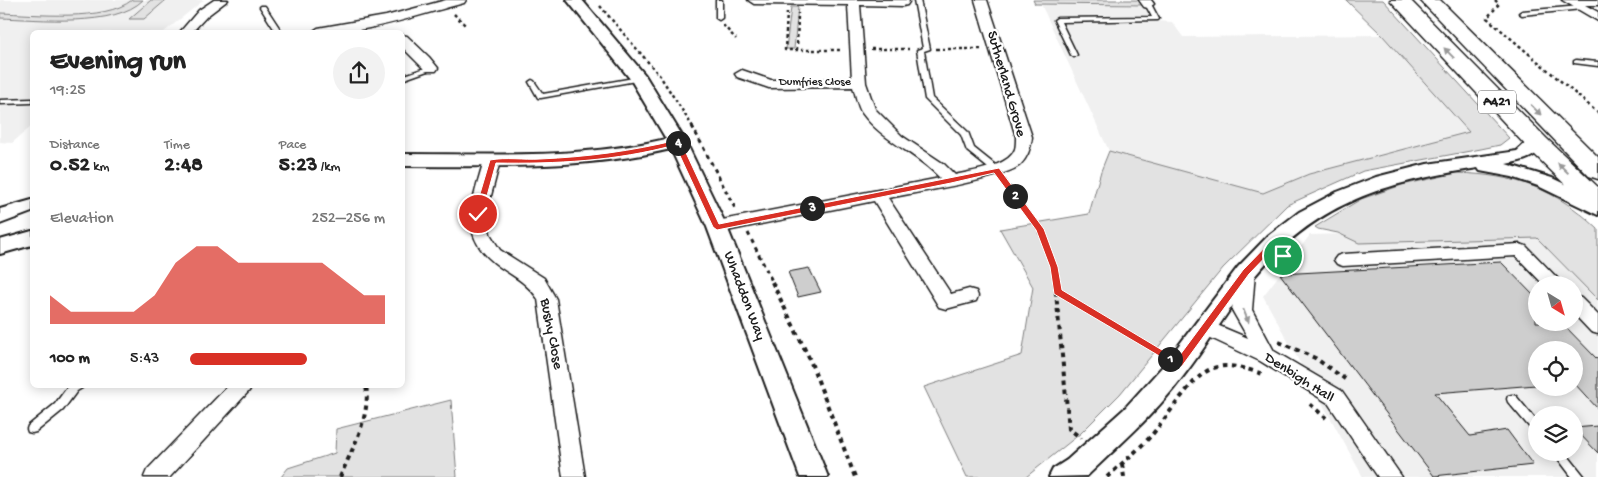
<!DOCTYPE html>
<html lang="en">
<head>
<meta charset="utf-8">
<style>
	:root { --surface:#fff; --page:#f2f2f2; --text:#222; --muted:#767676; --accent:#d93025 }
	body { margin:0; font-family:"Gochi Hand",sans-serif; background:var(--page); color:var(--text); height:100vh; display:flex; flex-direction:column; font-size:19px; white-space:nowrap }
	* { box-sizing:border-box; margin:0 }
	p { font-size:16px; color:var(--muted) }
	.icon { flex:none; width:28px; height:28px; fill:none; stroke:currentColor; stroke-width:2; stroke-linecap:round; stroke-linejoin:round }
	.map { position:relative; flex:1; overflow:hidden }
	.side { position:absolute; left:30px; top:30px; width:375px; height:358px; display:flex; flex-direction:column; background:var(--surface); border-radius:8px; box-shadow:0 2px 12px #0003 }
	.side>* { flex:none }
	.needle { width:32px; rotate:143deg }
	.buttons { position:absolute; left:1528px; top:276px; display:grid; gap:10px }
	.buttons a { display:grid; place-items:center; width:55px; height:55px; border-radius:50%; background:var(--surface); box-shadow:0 2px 12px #0003; font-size:25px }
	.pin { position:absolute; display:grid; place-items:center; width:42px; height:42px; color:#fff; margin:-21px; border:2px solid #fff; border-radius:50%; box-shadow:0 1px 5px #0007 }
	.km { position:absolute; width:25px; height:25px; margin:-12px; border-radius:50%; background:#222; color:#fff; font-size:14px; line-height:25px; text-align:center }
	.round { display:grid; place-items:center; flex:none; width:52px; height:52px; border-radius:26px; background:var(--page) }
	.head { display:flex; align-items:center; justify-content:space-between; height:85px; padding:0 20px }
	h1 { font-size:28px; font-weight:700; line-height:38px }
	.figures { display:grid; grid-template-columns:repeat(3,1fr); gap:8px; height:85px; padding:5px 20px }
	.figures div { display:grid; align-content:center }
	.figures b { font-size:21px; font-weight:700 }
	.figures small { font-size:14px; font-weight:400 }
	.figures p { font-size:14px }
	.chart { height:140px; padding:10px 20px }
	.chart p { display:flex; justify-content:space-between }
	.chart svg { width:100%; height:90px; margin-top:5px; fill:var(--accent); opacity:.7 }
	ul { padding:0 20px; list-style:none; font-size:16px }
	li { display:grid; grid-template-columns:80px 60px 1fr; align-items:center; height:38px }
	li i { height:12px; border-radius:6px; background:var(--accent) }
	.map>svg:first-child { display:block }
</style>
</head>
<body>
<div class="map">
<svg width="1598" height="477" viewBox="0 0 1598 477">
	<rect width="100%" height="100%" fill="#fff"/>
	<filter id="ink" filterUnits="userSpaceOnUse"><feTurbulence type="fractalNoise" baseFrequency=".02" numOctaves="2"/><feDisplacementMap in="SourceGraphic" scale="10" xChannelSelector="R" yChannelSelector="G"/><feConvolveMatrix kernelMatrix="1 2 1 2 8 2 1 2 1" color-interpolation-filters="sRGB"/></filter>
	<g filter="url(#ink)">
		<path fill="#f0f0f0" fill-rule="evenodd" d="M0,0H204L164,32H32V126L12,143L0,142Z
			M1041,4L1146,6L1155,21L1172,22L1183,37L1382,35L1470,132L1309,174L1263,193L1109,151Z
			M1533,229L1598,290V477H1363L1263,296L1310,235ZM1536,285H1574V322H1536ZM1536,350H1574V388H1536ZM1536,415H1574V452H1536Z"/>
		<path fill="#e2e2e2" stroke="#7f7f7f" d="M132,0H143C115,28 38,19 0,18V13C35,14 105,22 132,0Z
			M151,0H166L144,19H129Z
			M1033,0H1139L1142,5L1035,4Z
			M1346,0H1383L1509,138L1500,145L1481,149L1363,171L1287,205L1223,268L1120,394L1081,433L1026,477H967L924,387L1022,355L1033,287L1000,229L1089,214L1101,171L1109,151L1263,193L1309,174L1469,132L1382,35Z
			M791,7H798L794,49H786Z
			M1457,173C1515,175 1555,188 1598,229V300L1537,238L1359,243L1338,233L1318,229L1315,227L1361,199L1402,185Z
			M451,400L457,477H281L288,468L335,453L336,429Z"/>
		<path fill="#cecece" stroke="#1c1c1c" d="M1501,262L1536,298V322H1561L1598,360V409L1574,383V350H1536V385L1435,393L1470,436L1507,430L1533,465L1434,476L1280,274Z
			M809,268L821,292L798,297L788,272Z
			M1598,426V453L1574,428Z"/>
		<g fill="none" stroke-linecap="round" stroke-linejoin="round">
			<g stroke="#1c1c1c" stroke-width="3">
				<path id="service" d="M716,0H722V18L719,20L716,18Z
					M914,0H920L930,49L924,51L932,98L968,132L974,148L999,168L1000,170L999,172H993L967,151L961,135L925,99L917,50L923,48Z
					M1148,2L1151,4L1159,19L1158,20L1061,22L1077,55L1074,57L1071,55L1054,20L1057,18L1152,17L1145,4Z
					M261,6H265L282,32H276L260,7Z
					M1580,6L1582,7V9L1522,15L1519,13L1522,11Z
					M1576,60L1598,62V66L1574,63V61Z
					M431,66L433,67V69L402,80V76Z
					M639,77L641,78V80L541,98H538L529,82L532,80L534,81L543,94Z
					M32,99V103L0,104V100Z
					M69,385H83L82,388L77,391L63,410L36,432L32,433L28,432L27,429L28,426L55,404Z
					M1512,395L1516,396L1536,420V431L1532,430L1508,402L1507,399L1508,396Z
					M1553,452H1565L1585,477H1572Z"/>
			</g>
			<g stroke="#1c1c1c" stroke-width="3">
				<path id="minor" d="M214,0H228L207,16L192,32H180L199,10Z
					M446,0H466L464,3C422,14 354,38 312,32L318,28L386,16Z
					M748,0H908L909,2L907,5L903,6L860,5L866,83L875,109L902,136L944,164L955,175C971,171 1009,167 1015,149C1016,146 1016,140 1016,137L975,0H987L1032,137C1031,147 1028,157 1020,165C1005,179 913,193 888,198L951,294L969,289L976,291L978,296L976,301L946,309L939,307L874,201L717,233L711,231L708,227L711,223L717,221L940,178C917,153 882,141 862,113C857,106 856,95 853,87L769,88L737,77L735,74L742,70L771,80L852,79L848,5L754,4Z
					M1139,0H1151L1154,4L1148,8L1144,7Z
					M1562,0H1598V5H1585L1598,12V21Z
					M402,35L407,36L429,57L438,68L436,71H426L402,47Z
					M492,156L498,158L500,161L486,215L490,234L500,250L544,278L556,299L585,477H563L538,299C528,284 515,277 500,267C456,236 472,204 484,161L486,158Z
					M1520,244L1526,246L1564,285H1544L1516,256L1343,266L1337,264L1334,260L1337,256L1343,254Z
					M1246,266L1252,268L1255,272L1252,310L1274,351L1342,391L1402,477H1378L1328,403L1260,361L1198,332L1195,327L1198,322L1205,320L1248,338L1232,310L1237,272L1240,268Z
					M1574,296L1581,298L1598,315V334L1591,332L1574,314Z
					M229,385H252L249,391L170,477H144L147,470Z"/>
			</g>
			<g stroke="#1c1c1c" stroke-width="4">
				<path id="tertiary" d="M567,0H582L645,75L686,142L727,227L828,477H800L707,227L671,149C582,170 493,166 402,166V154C491,154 579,159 666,139L631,80Z
					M1537,137L1544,139L1546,143C1536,158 1523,161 1506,164L1552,178L1592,197L1598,200V215L1538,186L1512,177L1480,171L1478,168C1386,182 1316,202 1254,277C1228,309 1207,346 1181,379C1154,415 1119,445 1087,476L1049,477L1053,469L1067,460L1124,409L1163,366L1238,267L1269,235L1299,212L1337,192L1376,177L1427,164L1517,151L1530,139Z
					M32,200V212L0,224V209Z
					M32,231V245L0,254V240Z"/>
			</g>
			<g stroke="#1c1c1c" stroke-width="3">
				<path id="trunk" d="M1390,0H1410L1546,138L1598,187V210L1589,208L1528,148Z
					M1420,0H1440L1598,157V179L1589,176Z"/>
			</g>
			<path stroke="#1c1c1c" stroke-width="2.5" stroke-dasharray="3 3" stroke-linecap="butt" d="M1495,0L1499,4L1487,18L1598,113
				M600,6L660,76L693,127
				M787,12L785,50H842
				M454,14L466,26
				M723,25L736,39
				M871,49H909
				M936,49H982
				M797,50L798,13"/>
			<path stroke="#1c1c1c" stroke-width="3" stroke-dasharray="4 4" stroke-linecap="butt" d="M692,126L736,210
				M1004,180C1029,214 1051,240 1056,283
				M748,233L773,283"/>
			<path stroke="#1c1c1c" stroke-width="4" stroke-dasharray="4.5 4.5" stroke-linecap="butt" d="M772,282L810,360L855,477
				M1055,282L1069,429L1081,438
				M1058,292L1162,354
				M1279,342L1315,358L1345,379
				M1310,404L1326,418
				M1122,464L1124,477
				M340,477C352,449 371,417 366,385
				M1107,477C1121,464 1136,452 1149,438C1166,420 1190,378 1211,369C1228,362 1246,369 1263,374"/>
			<use href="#service" fill="#fff" fill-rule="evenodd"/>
			<use href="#minor" fill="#fff" fill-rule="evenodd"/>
			<use href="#tertiary" fill="#fff" fill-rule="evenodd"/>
			<use href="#trunk" fill="#fff" fill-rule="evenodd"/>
		</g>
		<defs><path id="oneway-solid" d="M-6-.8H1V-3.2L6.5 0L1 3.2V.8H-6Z" transform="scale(1.25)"/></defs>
		<g fill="#999">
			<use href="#oneway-solid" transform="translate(1449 53) rotate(-134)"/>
			<use href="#oneway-solid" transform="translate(1536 110) rotate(45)"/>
			<use href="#oneway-solid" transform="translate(1563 168) rotate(-136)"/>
			<use href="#oneway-solid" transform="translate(1246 316) rotate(68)"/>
		</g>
	</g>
	<path fill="#d93025" stroke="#fff" d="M677,140L681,142L719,224L999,168L1044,229L1058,267L1062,290L1177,359L1243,270L1274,238H1280L1295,247L1283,258L1279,256L1285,248L1278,244L1249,274L1182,366L1178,367L1054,294L1050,267L1036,230L994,173L951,183L717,230L713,227L675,145C616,161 556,164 496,163L482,214L478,217L474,214L490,160C506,157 524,160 540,159C587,157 632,151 677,140Z"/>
	<g text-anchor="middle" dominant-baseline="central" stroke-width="4.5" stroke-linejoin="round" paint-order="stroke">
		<g font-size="12" fill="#1c1c1c" stroke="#fff">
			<text x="815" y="83">Dumfries Close</text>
		</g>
		<rect fill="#fff" stroke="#606060" stroke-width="1" x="1478" y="90.5" width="38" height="23" rx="4"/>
		<g font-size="14" font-weight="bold" fill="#1c1c1c">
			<text x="1497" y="102">A421</text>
		</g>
		<g font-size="15" fill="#1c1c1c" stroke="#fff">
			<text transform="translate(1006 84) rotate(74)">Sutherland Grove</text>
			<text transform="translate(744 296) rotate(69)">Whaddon Way</text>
			<text transform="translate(551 334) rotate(79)">Bushy Close</text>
			<text transform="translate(1299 378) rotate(33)">Denbigh Hall</text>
		</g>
	</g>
</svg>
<div class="buttons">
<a><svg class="needle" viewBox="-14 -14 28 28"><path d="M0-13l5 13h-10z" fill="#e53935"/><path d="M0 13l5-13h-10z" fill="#767676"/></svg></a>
<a><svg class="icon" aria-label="locate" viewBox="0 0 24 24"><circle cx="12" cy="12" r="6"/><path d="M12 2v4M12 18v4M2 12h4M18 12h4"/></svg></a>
<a><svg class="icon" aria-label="layers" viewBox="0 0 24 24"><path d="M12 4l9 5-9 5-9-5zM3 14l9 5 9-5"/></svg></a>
</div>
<div class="pin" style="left:1283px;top:256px;background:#1e9e55"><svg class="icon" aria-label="arrive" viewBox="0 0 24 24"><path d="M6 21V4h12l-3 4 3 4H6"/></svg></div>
<div class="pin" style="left:478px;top:214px;background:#d93025"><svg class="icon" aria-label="check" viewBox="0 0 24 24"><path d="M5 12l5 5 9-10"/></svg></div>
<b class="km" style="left:1170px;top:359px">1</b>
<b class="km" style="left:1015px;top:196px">2</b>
<b class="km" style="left:812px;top:208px">3</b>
<b class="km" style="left:678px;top:143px">4</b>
<section class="side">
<div class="head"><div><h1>Evening run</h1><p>19:25</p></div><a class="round"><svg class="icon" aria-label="share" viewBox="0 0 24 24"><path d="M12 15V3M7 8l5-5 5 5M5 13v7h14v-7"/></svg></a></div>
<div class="figures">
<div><p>Distance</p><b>0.52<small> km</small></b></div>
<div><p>Time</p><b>2:48</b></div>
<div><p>Pace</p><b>5:23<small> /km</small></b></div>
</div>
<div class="chart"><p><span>Elevation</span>252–256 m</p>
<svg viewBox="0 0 160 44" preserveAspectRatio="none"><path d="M0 44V30L10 38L20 38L30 38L40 38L50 30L60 14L70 6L80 6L90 14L100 14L110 14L120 14L130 14L140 22L150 30L160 30V44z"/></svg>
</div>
<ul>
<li><b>100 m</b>5:43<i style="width:60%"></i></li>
</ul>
</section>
</div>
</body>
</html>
